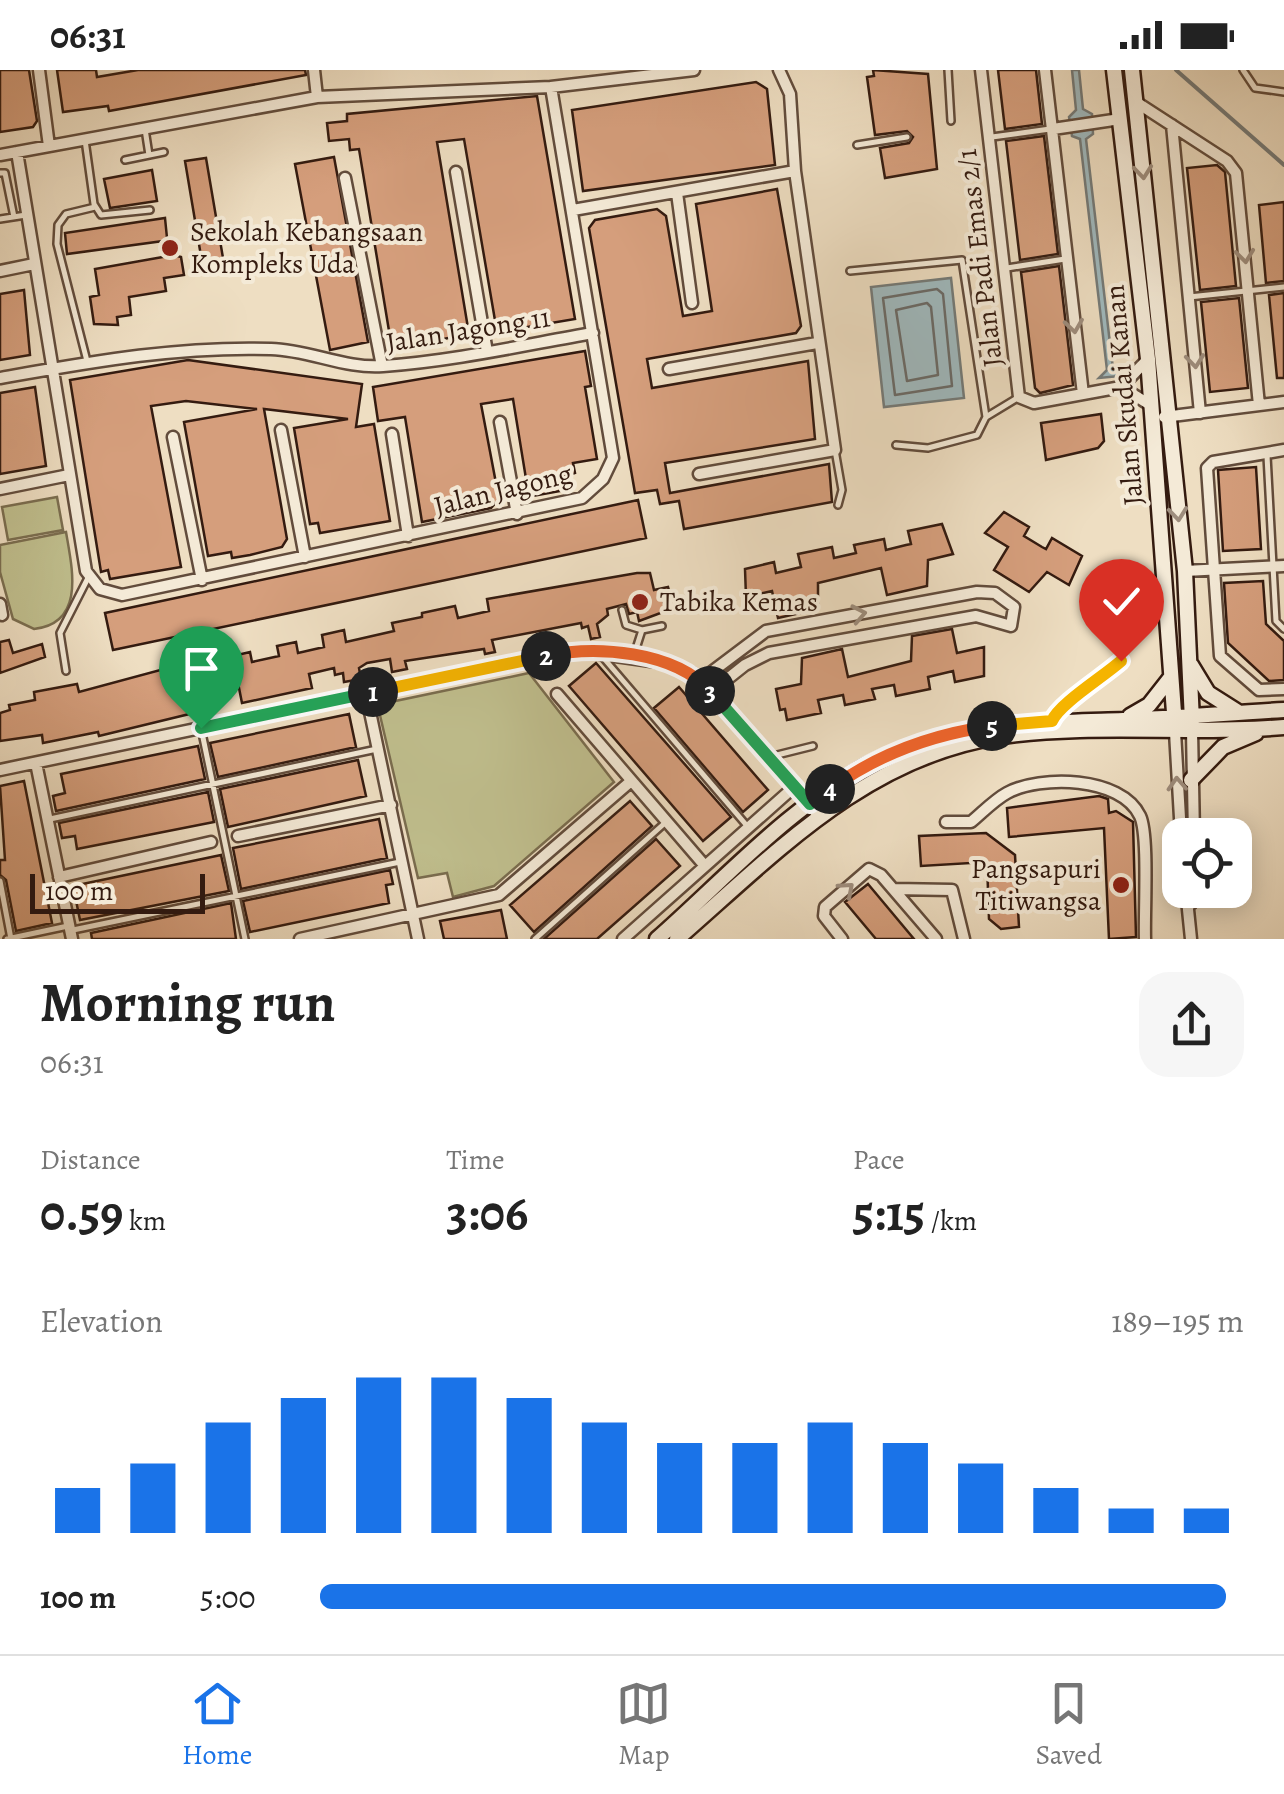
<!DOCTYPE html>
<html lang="en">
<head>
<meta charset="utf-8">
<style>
	:root { --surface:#fff; --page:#f6f6f6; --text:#222; --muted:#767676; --line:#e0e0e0; --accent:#1a73e8 }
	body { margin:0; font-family:Alegreya,serif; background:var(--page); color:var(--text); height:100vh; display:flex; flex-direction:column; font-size:38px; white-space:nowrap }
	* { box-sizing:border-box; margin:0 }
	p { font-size:32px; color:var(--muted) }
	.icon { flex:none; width:55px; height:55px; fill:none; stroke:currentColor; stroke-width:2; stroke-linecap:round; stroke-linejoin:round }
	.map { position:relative; height:869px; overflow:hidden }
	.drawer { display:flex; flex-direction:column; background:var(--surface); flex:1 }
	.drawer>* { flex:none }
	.controls { position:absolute; left:1162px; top:748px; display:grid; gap:20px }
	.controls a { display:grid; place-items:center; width:90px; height:90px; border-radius:20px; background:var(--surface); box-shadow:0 5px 25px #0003; font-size:50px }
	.scale { position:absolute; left:30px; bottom:25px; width:175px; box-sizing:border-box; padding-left:10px; border:5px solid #341b10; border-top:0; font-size:28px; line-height:35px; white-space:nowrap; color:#341b10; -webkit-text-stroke:8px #f4ead7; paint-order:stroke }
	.pin { position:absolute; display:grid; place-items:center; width:85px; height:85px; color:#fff; margin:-102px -42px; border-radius:50% 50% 50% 0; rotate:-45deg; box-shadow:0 0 10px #0007 }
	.pin .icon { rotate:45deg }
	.km { position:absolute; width:50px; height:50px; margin:-25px; border-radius:50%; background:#222; color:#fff; font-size:28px; line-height:50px; text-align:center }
	.round { display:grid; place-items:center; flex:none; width:105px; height:105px; border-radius:30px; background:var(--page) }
	.head { display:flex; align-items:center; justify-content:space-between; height:170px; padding:0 40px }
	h1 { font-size:55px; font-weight:700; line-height:75px }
	.stats { display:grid; grid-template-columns:repeat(3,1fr); gap:15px; height:170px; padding:10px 40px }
	.stats div { display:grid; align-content:center }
	.stats b { font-size:50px; font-weight:700 }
	.stats small { font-size:28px; font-weight:400 }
	.stats p { font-size:28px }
	.chart { height:280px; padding:20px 40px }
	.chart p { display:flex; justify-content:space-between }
	.chart svg { width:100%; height:180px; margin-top:10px; stroke:var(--accent); stroke-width:6 }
	ul { padding:0 40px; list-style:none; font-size:32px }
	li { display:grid; grid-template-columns:160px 120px 1fr; align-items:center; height:75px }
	li i { height:25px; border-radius:12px; background:var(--accent) }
	.status { display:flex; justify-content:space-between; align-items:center; height:70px; padding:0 50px; background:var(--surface); direction:ltr }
	.status svg { height:28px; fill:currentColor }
	.tabs { display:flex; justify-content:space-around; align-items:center; height:140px; border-top:2px solid var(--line); background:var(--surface); font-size:28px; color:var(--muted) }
	.tabs a { display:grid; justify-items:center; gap:5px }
	.tabs .on { color:var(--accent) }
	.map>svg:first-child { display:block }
</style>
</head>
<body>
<div class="status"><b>06:31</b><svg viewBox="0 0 49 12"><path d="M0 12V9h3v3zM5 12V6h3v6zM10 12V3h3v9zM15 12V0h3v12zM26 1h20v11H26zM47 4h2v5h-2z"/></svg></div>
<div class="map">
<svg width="1284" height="869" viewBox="0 0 1284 869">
	<rect width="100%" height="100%" fill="#eedec2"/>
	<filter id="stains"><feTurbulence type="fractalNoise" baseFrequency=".002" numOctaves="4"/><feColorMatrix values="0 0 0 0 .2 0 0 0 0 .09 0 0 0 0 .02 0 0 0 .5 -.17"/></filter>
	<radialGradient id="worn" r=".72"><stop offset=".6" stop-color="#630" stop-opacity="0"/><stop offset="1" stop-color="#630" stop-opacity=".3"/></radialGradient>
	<path fill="#c0bf8e" stroke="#7a6d4f" stroke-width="2.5" d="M57,427L63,460L8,470L2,437Z
		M66,462C72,498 86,553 34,559L13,549L0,502V475Z
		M529,603L614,712L494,816L453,827L447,803L418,808L379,641L386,633Z"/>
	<path fill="#9fb9be" stroke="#747a78" stroke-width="2.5" d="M1072,0H1079L1083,39L1092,44L1093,64L1086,69L1113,299L1120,306L1099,308L1107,300L1080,69L1072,66L1069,47L1076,40Z
		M951,208L964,328L884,337L871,217Z"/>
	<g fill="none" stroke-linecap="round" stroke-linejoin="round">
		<path stroke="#6a6a67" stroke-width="2.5" d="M937,219L943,224L952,316L895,325L883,228Z
			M927,233L931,237L938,305L907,311L896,240Z"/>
		<path stroke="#747a78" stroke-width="4" d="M1176,0L1284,95"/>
	</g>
	<path fill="#d59e7c" stroke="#341b10" stroke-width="2.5" d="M0,0H29L37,51L33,57L0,62Z
		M57,0H96L97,7L138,0H305L306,5L109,41L108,36L63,42Z
		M873,0L928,4L937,99L885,108L880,78L909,73L913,67L907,61L875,65L867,7L874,6Z
		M998,0H1036L1042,54L1005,59Z
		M756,12L767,19L775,95L583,121L572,40Z
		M537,26L575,249L497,262L464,69L437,72L469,264L392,279L359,79L350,80L349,69L329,71L327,53L347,51V44Z
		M1044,66L1058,184L1020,190L1006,71Z
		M334,87L368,272L330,280L295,94Z
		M206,88L223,188L202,192L185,91Z
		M1217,95L1225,102L1236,216L1200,220L1187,98Z
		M152,100L157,131L110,138L104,109Z
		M777,119L801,256L796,263L647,289L652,318L808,291L815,369L665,393L670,423L829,394L832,432L684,459L679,431L660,434L657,420L635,423L589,158L595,150L657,139L666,146L683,246L712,241L696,134Z
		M1284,132V211L1266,213L1259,135Z
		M165,148L167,168L163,171L67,184L65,163Z
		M174,185L181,187L184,205L164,208L166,221L129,227L131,245L117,247L118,255L94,254L90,227L99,225L95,199Z
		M1059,196L1073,315L1040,323L1035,318L1021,202Z
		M24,220L30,285L0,290V224Z
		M1284,223V308H1277L1269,225Z
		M1239,228L1248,318L1210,322L1201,232Z
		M585,281L591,316L585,317L597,389L573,393L575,403L558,409L560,421L533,426L528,421L513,329L481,334L499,429L491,438L422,452L405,347L378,351L373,317Z
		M188,290L362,314L356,357L374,354L390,451L320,463L318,453L310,454L294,358L348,349L264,339L287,469L282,477L250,485L232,488L231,482L208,486L184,352L257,339L186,331L151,336L181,497L110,509L108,500L101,502L70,310Z
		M35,317L46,396L0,404V323Z
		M1101,344L1104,371L1098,378L1046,390L1041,353Z
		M1256,397L1261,479L1223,481L1218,400Z
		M638,430L646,468L113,580L105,543Z
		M1004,442L1029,457L1024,466L1042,477L1046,479L1052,468L1082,486L1069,515L1047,502L1029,522L994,500L1008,477L985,463Z
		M942,454L953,484L928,490L927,516L887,525L881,498L818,513V539L778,548L772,521L746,527L745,499L774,492L776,503L801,497L798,484L832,477L834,488L856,483L854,475L884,469L886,480L906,475L911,474L908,461Z
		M637,503H650L654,520L668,517L672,531L664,533L666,541L639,551L637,542L629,544L626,534L607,539L608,545L597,554L600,567L591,569L588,556L582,558L581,553L492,570L495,582L485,584L484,579L405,591L407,599L392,602L390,589L367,593L359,598L361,609L344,612L343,603L335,605L334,598L309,604L312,618L242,633L238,613L214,617L216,629L208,631L210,639L99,666L98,662L43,673L42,665L0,671V643L10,640L9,635L35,630L34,622L77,614L79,622L201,589L203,601L234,595L233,586L250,582L252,592L279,586L277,576L296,572L298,583L324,577L322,565L344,560L346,572L394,561L392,553L422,547V543L455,536L458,548L489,541L487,529Z
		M1263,511L1266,554L1284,571V610L1269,611L1228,573L1224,513Z
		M952,559L957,583L984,577V606L955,612L953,601L928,607L930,619L896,626L894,615L872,619L875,629L845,635L843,625L818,630L821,643L787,650L785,639L780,640L776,619L801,614L802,588L842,579L848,607L911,591L912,566Z
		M9,570L13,583L42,574L45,587L0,603V572Z
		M596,593L731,747L703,771L569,616Z
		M679,617L768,720L743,742L654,638Z
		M349,644L356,677L218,707L210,673Z
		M198,676L205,709L56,741L53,726L65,723L61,704Z
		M358,690L366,726L228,757L220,719Z
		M24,711L52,853L16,861L6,810L0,805V790H5L0,716Z
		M208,722L214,752L77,779L75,766L62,768L59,753Z
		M1099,726L1108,729L1109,743L1116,741L1133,752L1136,867L1109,869L1104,758L1009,767L1007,738Z
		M630,731L652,756L534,862L510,835Z
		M379,749L387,788L241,819L233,778Z
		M986,763L1015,785L1019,857L1001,859L989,849L987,792L921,796L919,766Z
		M656,769L680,796L597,869H544Z
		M221,785L229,821L80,850L73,816Z
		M390,800L393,814L386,815L389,833L250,862L243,831Z
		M868,814L914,869H876L845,832Z
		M231,833L236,869H92L91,863Z
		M501,840L507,869H444L440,851Z"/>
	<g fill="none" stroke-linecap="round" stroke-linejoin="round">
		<g stroke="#624c3c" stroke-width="10">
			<path id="lane" d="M948,0L951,51
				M1243,0L1255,18L1284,22
				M145,59L149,85
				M992,67L1050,59
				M85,70L94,134L101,145L150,140
				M857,75L907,67
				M125,90L164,82
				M0,103H5L14,147
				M0,149L26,145
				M1007,198L1065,189
				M850,201L962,190L986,347
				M1189,227L1284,217
				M87,291L57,174L58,155L66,144L95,137
				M896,375L928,378L977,365L986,347L1019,327
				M835,380L842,420L838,435
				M1267,386L1276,551L1284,559
				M622,540L626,555L642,560L662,556
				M601,585L748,757
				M633,588L642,560
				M66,601L60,563L89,506
				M1053,648C1058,636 1106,605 1121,591
				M201,658L245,869
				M769,687L813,676
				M50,749L377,679
				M0,811L11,869
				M73,860L400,792
				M7,869L68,856
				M535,869L666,752"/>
		</g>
		<g stroke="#624c3c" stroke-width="15">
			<path id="street" d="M39,0L49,76
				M314,0L317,27
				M981,0L1019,327L1034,333L1121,317L1148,289
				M1045,0L1083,324
				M1136,32L1227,91L1236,103L1259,335
				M1172,55L1200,343
				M1053,59L1120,49
				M17,82L86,501L100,519L122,525L582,428L603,409L613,388L551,17
				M0,85L317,27L551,17L694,0
				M456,102L487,282
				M345,108L382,296
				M677,123L692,233
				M573,140L795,101
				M0,201L34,194
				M669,299L817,273
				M0,308C91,292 178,276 271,279C310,280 345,299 383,296C454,291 524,275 593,263
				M1121,317L1152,336
				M1164,347L1284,332
				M500,352L517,444
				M281,360L305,487
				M392,364L408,466
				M173,367L202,510
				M1284,380L1213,392L1207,398L1220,586L1259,620L1284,619
				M699,404L835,380L795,101L790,24L779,0
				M0,419L69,405
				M1185,501L1284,496
				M0,534L2,545
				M701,610L766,561L977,522L995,523L1014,537L1011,556L976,546L769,583L745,595L711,622
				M366,623L418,869
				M557,624L705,796
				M1192,661L1194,765
				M1175,662L1181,765
				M36,693L72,869
				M0,700L573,580L672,594L692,603L818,745
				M946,752H971C982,743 994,730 1007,723C1040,705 1121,706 1140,746C1149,765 1144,843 1145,869
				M238,766L391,735
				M59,807L211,772
				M894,819L952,820L964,869
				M1186,820L1191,869
				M1191,834L1197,820
				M300,869L499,825L630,712
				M623,869L794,717
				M842,869L824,846L825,837L869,799L881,805L936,869"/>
		</g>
		<g stroke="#341b10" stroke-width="19">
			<path id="secondary" d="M1114,0L1148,289L1175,656
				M1132,0L1185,501L1192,651
				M1191,595L1208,623L1238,642
				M1130,646L1149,635L1171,607
				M1191,710L1223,677L1256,663
				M657,869C724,810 790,736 870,694C951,652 1035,653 1123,650C1177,648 1230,643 1284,640
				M677,869C776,783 866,686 1002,666C1094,653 1191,665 1284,657"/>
		</g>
		<use href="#lane" stroke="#f4ead7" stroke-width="5"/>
		<use href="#street" stroke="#f4ead7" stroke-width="10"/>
		<use href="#secondary" stroke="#f4ead7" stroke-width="14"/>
	</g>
	<defs><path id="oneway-chevron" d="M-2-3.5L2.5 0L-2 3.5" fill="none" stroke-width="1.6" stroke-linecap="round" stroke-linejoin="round" transform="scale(2.5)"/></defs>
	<g stroke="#9e8d7d">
		<use href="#oneway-chevron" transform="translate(1143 102) rotate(84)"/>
		<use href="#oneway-chevron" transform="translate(1245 186) rotate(83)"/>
		<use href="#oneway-chevron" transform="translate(1074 256) rotate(82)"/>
		<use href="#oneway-chevron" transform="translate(1195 291) rotate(84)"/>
		<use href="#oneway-chevron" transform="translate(1178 444) rotate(84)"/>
		<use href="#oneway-chevron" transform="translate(859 544) rotate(-11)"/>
		<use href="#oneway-chevron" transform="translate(1177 714) rotate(-93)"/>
		<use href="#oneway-chevron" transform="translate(847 819) rotate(-41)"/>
	</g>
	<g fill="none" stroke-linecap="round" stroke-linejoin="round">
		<g stroke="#fff" stroke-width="20">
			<path id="split-1" d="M201,658L373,622"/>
		</g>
		<g stroke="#fff" stroke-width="20">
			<path id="split-2" d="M373,622L546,586"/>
		</g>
		<g stroke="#fff" stroke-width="20">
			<path id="split-3" d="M546,586C596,575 674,581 710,621"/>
		</g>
		<g stroke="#fff" stroke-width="20">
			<path id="split-4" d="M710,621L810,734L830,719"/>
		</g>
		<g stroke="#fff" stroke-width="20">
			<path id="split-5" d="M830,719C878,684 934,664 992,656"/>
		</g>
		<g stroke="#fff" stroke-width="20">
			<path id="split-6" d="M992,656L1052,651C1059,634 1103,607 1121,591"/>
		</g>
		<use href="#split-1" stroke="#22a559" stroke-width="12"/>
		<use href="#split-2" stroke="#f5b400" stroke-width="12"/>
		<use href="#split-3" stroke="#f0652b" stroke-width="12"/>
		<use href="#split-4" stroke="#22a559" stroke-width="12"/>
		<use href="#split-5" stroke="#f0652b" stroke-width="12"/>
		<use href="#split-6" stroke="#f5b400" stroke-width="12"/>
	</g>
	<g fill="#8f2418" stroke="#f4ead7" stroke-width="4">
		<circle cx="170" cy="178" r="10"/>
		<circle cx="640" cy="532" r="10"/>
		<circle cx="1121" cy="815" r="10"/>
	</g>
	<g text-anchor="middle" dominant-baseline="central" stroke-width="8" stroke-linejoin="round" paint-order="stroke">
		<g font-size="28" fill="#341b10" stroke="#f4ead7" text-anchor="start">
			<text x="190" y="162">Sekolah Kebangsaan<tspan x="190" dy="32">Kompleks Uda</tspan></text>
			<text x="660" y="532">Tabika Kemas</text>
			<text x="1101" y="799" text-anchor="end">Pangsapuri<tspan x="1101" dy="32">Titiwangsa</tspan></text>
		</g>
		<g font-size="28" fill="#341b10" stroke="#f4ead7">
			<text transform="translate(980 188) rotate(-97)">Jalan Padi Emas 2/1</text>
			<text transform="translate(468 260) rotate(-9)">Jalan Jagong 11</text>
			<text transform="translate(1124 325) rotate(-95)">Jalan Skudai Kanan</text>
			<text transform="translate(503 420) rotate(-14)">Jalan Jagong</text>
		</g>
	</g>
	<rect width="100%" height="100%" filter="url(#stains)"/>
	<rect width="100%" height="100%" fill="url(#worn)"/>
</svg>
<div class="controls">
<a><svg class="icon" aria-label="locate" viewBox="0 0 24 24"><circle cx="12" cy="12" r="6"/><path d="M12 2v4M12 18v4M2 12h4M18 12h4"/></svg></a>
</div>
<div class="scale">100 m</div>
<div class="pin" style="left:201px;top:658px;background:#1e9e55"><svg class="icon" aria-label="arrive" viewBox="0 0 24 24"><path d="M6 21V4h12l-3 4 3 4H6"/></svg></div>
<div class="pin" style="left:1121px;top:591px;background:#d93025"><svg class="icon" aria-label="check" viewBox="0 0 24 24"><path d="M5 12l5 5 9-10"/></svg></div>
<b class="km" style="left:373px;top:622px">1</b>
<b class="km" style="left:546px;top:586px">2</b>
<b class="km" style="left:710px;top:621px">3</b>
<b class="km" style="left:830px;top:719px">4</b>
<b class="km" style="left:992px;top:656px">5</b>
</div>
<section class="drawer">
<div class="head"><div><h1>Morning run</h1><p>06:31</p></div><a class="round"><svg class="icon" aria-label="share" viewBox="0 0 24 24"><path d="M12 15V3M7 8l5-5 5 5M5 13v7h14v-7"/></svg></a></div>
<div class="stats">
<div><p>Distance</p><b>0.59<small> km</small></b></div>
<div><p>Time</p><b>3:06</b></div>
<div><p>Pace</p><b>5:15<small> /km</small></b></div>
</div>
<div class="chart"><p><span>Elevation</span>189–195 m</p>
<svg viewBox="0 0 160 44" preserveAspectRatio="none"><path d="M5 44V33M15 44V27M25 44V17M35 44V11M45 44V6M55 44V6M65 44V11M75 44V17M85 44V22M95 44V22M105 44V17M115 44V22M125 44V27M135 44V33M145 44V38M155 44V38"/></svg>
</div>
<ul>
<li><b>100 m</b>5:00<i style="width:98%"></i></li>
</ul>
</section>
<nav class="tabs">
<a class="on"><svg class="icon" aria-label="home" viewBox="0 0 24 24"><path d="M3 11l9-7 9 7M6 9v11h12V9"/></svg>Home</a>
<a><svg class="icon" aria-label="map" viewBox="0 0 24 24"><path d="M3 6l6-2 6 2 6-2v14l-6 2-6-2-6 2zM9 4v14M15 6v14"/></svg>Map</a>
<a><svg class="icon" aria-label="saved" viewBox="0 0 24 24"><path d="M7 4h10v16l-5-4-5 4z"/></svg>Saved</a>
</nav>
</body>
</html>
